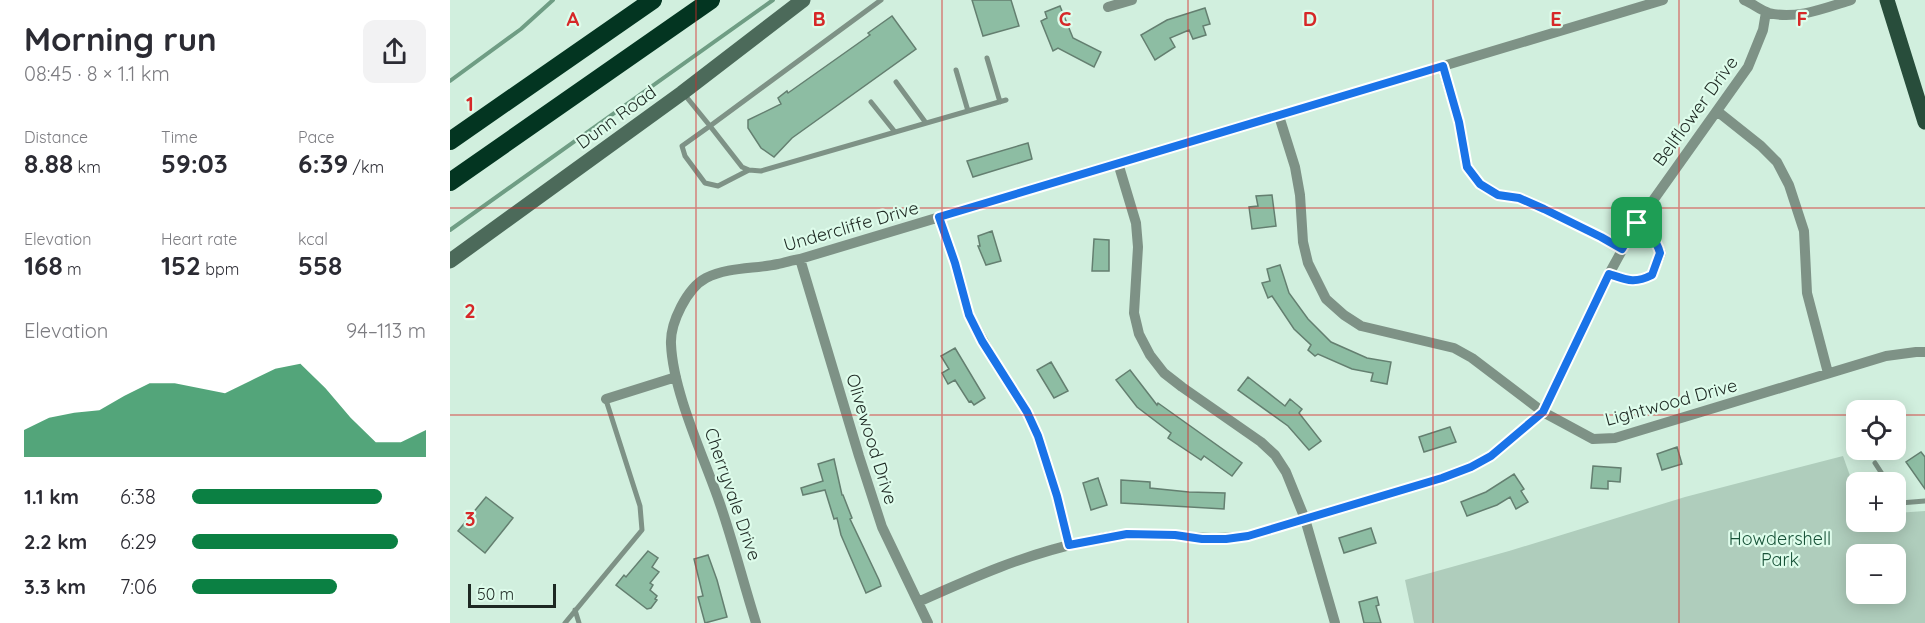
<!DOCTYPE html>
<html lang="en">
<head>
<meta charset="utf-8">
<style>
	:root { --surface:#fff; --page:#f2f2f3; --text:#2b2b33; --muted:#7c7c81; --accent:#0b8043 }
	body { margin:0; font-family:Quicksand,sans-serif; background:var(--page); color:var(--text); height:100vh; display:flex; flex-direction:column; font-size:22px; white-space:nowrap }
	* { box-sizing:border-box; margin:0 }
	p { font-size:20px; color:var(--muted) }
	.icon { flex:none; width:33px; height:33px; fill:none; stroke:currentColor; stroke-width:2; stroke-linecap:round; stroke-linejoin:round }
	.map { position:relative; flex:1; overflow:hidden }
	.drawer { display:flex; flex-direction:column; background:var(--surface); width:450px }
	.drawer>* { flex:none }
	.buttons { position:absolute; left:1396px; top:400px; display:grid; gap:12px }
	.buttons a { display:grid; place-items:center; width:60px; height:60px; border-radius:12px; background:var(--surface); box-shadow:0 3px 15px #0003; font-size:30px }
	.scale { position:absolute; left:18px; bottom:15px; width:88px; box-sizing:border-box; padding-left:6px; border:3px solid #1d2822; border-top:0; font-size:16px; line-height:21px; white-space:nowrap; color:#1d2822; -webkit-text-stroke:4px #defceb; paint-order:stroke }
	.pin { position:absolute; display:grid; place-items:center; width:51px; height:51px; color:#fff; margin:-26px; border-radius:12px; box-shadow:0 3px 9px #0006 }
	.round { display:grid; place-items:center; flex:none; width:63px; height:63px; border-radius:12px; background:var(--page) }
	.headline { display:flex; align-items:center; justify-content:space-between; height:102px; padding:0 24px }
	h1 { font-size:33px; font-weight:800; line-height:45px }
	.figures { display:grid; grid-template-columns:repeat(3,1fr); gap:9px; height:102px; padding:6px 24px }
	.figures div { display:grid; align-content:center }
	.figures b { font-size:26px; font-weight:800 }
	.figures small { font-size:16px; font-weight:400 }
	.figures p { font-size:16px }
	.chart { height:168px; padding:12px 24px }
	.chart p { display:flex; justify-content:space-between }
	.chart svg { width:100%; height:108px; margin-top:6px; fill:var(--accent); opacity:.7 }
	ul { padding:0 24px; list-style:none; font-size:20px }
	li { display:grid; grid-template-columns:96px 72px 1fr; align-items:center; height:45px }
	li i { height:15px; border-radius:8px; background:var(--accent) }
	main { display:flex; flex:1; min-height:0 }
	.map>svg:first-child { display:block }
</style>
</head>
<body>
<main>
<section class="drawer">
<div class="headline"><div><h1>Morning run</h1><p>08:45 · 8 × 1.1 km</p></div><a class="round"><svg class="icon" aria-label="share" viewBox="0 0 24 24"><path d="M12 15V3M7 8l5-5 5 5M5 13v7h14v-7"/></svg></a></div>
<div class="figures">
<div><p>Distance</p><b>8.88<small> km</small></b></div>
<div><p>Time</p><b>59:03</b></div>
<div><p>Pace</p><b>6:39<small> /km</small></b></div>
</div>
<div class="figures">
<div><p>Elevation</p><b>168<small> m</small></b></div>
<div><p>Heart rate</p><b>152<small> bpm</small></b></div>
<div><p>kcal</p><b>558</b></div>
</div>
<div class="chart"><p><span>Elevation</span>94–113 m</p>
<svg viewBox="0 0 160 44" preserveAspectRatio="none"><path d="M0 44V33L10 28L20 26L30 25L40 19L50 14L60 14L70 16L80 18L90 13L100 8L110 6L120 16L130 28L140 38L150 38L160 33V44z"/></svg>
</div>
<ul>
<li><b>1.1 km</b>6:38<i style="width:81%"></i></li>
<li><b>2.2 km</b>6:29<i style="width:88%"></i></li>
<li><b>3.3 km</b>7:06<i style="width:62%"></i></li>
</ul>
</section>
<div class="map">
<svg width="1475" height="623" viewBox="0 0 1475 623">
	<rect width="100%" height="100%" fill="#d1efde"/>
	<path fill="#afcdbc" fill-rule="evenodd" d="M1393,456L1404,487L1407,490V522H1446V513L1475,511V623H964L955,580L1059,551L1235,497ZM1407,555H1446V594H1407Z"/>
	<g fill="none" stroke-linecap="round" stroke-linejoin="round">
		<path stroke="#6f9d84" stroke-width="4" d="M0,81L71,29L103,0
			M0,230L323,0"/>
	</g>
	<path fill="#8dbda3" stroke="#647f70" stroke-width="1.5" d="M522,0H561L569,26L533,36Z
		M610,6L623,38L651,52L644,67L608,48L603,51L591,21L597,18L595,12Z
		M755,8L760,24L753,26L756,35L743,39L739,30L720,38L725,47L705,60L691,35L717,20Z
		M442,16L466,49L342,138L324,157L311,148L298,128V120L331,104L328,98L337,91L338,93L420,35L418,33Z
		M578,143L582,159L523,177L517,161Z
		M822,195L826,226L802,229L799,207L808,206L806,196Z
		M542,231L551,261L536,265L528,246H530L528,236Z
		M644,239L659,240V271H642Z
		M830,265L839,293L858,319L881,342L917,358L941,362L937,384L921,381L923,373L902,369L868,354L865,356L858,350L861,345L844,329L822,296L818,298L812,283L820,281L817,269Z
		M505,348L535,398L524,405L521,401L519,402L505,380L498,384L492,373L499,369L491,356Z
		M601,362L618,391L604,398L587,370Z
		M680,370L707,405L708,403L792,463L782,476L754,456L751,460L718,438L721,433L687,407L666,380Z
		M798,377L835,406L840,399L852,409L849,413L871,441L859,450L838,426L788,390Z
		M1000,427L1006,442L974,452L969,437Z
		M1227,447L1232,464L1212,470L1207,454Z
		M1471,452L1475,457V489L1456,462Z
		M384,459L392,495H393L402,518L400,519L429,580L431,586L416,593L391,535L387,518L384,519L375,490L353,495L351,488L373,481L368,464Z
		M1143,466L1171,468L1170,482L1158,481V489L1141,488Z
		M1064,474L1074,489L1071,491L1078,502L1066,509L1060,497L1047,505L1017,516L1011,502L1036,492Z
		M648,478L657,505L641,510L633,483Z
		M671,480L700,482V488L739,492L775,493L774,509L671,503Z
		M36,497L63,518L35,553L8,531Z
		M921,528L926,543L894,553L889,538Z
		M198,551L208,558L202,567L209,572L200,583L203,585L200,590L207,596L205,599L207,600L201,608L197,609L166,585L174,575L176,577Z
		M258,555L267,580L277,617L255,623L248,597L253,596L244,559Z
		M927,597L929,605L926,606L931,623H914L909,602Z"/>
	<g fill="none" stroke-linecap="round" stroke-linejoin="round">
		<path stroke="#7e9286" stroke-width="5" d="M431,0L260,126L292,167L299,170L311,171L556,100
			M537,58L550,102
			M506,70L518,111
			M446,82L476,123
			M234,94L260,126L232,146L235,156L255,183L268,186L299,170
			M421,102L445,132
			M1425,463L1438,483
			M1446,496L1450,503L1475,501
			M125,610L129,623
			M115,623L192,530L190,506L156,400"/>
		<path stroke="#7e9286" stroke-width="10" d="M1294,0C1302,3 1310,10 1319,13C1346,20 1375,8 1401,0
			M658,7L682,0
			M992,66L1009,122L1017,167L1030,184L1048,195L1069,198L1094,209L1151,237L1172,249
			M1267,111L1311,146L1327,162L1339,185L1354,231L1357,293L1378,373
			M829,116L845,167L850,195L853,242L858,263L876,299L894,315L911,326L1004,348L1022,358L1093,412L1143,439L1165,438L1436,356L1466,352H1475
			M668,163L686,223L688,247L684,313L689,334L700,355L714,373L732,387L811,442L825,455L836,472L855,519L885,623
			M489,217L505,263L519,315L546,364L577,412L588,436L607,496L619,545
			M350,259L409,456L432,527L478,623
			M1159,274C1177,280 1184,284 1202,275L1211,253C1206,239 1199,232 1187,223
			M156,399L226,377
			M468,602C524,577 573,555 633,542C648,539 663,535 678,534C720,533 755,542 798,536L992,478L1021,467L1041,456L1093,412L1159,274L1187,223L1298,67L1313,30L1316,12
			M306,623C293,582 283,541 269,501C253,455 223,392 221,344C220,323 237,288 256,278C278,267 304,269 328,264C335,263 342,260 350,259L1213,0"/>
		<path stroke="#4c6a5a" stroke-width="15" d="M0,261L232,93L353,0"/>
		<path stroke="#284d3b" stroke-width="15" d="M1437,0L1475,122"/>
		<path stroke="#033521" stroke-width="18" d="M0,141L203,0
			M0,182L261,0"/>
	</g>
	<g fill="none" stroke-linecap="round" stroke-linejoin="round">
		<g stroke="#fff" stroke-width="12">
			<path id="route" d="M993,66L1009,122L1017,167L1030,184L1048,195L1069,198L1094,209L1151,237L1172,249L1187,223C1199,232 1206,239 1210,253L1202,275C1184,284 1177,280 1159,274L1093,412L1041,456L1021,467L992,478L798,536L776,539H752L725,535L677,534L619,545L607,496L588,436L577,412L532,341L519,315L505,263L489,217Z"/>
		</g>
		<use href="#route" stroke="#1a73e8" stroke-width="8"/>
	</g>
	<path fill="none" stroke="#d62828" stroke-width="1.5" stroke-opacity="0.55" d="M246,0V623M492,0V623M738,0V623M983,0V623M1229,0V623M0,208H1475M0,415H1407M1446,415H1475"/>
	<g text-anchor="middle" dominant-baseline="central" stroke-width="4.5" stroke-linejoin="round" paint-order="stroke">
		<g font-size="18" fill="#1d2822" stroke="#defceb">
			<text transform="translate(1245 111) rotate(-54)">Bellflower Drive</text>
			<text transform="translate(166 117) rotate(-36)">Dunn Road</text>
			<text transform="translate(401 226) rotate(-16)">Undercliffe Drive</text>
			<text transform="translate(1221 402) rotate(-15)">Lightwood Drive</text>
			<text transform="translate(422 439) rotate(73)">Olivewood Drive</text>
			<text transform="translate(283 494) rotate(71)">Cherryvale Drive</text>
		</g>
		<g font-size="18" fill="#195339" stroke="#defceb">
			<text x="1330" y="538">Howdershell<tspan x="1330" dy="21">Park</tspan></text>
		</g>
	</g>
	<g font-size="20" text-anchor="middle" font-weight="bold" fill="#d62828" stroke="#defceb" stroke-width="4.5" stroke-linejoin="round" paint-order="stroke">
		<text x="123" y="26">A</text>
		<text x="369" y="26">B</text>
		<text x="615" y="26">C</text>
		<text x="860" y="26">D</text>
		<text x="1106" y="26">E</text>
		<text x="1352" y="26">F</text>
		<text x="20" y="111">1</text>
		<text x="20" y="318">2</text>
		<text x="20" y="526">3</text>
	</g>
</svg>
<div class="buttons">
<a><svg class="icon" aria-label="locate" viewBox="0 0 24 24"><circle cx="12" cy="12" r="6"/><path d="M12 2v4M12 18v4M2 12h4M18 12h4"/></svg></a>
<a>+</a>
<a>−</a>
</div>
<div class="scale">50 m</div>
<div class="pin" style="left:1187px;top:223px;background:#1e9e55"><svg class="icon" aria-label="arrive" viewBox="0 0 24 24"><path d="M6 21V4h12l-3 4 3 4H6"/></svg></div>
</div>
</main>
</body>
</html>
